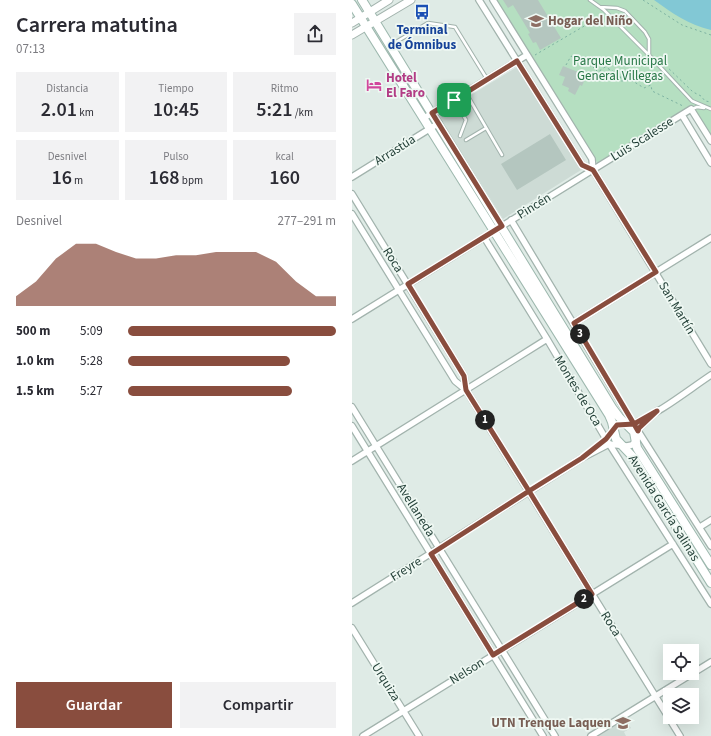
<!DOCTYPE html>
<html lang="es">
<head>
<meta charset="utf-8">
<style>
	:root { --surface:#fff; --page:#f2f2f3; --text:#2b2b33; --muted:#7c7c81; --accent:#894d3e }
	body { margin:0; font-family:"Source Sans 3",sans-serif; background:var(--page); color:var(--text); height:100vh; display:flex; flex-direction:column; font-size:15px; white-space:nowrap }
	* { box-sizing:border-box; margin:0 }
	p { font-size:13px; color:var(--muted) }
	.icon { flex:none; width:22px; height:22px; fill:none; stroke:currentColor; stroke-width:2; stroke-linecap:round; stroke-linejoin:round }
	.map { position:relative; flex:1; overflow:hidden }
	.panel { display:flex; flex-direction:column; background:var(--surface); width:352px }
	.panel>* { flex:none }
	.buttons { position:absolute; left:311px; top:644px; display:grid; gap:8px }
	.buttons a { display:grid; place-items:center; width:36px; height:36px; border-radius:0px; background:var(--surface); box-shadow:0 4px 16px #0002; font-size:20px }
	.pin { position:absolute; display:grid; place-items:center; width:34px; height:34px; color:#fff; margin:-17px; border-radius:8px; box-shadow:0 2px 6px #0006 }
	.km { position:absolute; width:20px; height:20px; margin:-10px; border-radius:50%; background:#222; color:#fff; font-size:11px; line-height:20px; text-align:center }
	.round { display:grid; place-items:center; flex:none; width:42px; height:42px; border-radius:0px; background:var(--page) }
	.summary { display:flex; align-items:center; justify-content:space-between; height:68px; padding:0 16px }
	h1 { font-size:22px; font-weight:600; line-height:30px }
	.stats { display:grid; grid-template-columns:repeat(3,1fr); gap:6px; height:68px; padding:4px 16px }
	.stats div { display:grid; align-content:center; border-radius:0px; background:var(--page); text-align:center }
	.stats b { font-size:20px; font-weight:600 }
	.stats small { font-size:11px; font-weight:400 }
	.stats p { font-size:11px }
	.chart { height:112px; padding:8px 16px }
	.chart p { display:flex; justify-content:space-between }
	.chart svg { width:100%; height:72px; margin-top:4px; fill:var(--accent); opacity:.7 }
	.primary-button { display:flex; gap:8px; margin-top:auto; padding:8px 16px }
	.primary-button a { flex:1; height:46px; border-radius:0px; background:var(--accent); color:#fff; font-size:16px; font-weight:600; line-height:46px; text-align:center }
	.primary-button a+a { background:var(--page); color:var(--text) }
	ul { padding:0 16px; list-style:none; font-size:13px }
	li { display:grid; grid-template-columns:64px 48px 1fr; align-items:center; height:30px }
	li i { height:10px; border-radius:5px; background:var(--accent) }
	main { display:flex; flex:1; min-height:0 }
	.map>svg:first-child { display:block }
</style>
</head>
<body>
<main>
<section class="panel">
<div class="summary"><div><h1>Carrera matutina</h1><p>07:13</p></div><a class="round"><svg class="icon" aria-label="share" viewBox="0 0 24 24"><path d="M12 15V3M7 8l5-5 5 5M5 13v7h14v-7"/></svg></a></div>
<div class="stats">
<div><p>Distancia</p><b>2.01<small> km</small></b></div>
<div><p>Tiempo</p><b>10:45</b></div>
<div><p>Ritmo</p><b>5:21<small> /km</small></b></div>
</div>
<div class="stats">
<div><p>Desnivel</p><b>16<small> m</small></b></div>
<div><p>Pulso</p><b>168<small> bpm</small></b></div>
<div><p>kcal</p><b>160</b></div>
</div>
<div class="chart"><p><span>Desnivel</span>277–291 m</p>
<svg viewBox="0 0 160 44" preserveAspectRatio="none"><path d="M0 44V38L10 29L20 15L30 6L40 6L50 11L60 15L70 15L80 13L90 13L100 11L110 11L120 11L130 17L140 29L150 38L160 38V44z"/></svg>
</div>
<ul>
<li><b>500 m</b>5:09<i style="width:100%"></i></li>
<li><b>1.0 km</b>5:28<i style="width:78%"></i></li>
<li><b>1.5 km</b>5:27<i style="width:79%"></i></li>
</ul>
<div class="primary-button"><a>Guardar</a><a>Compartir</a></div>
</section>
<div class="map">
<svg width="359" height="736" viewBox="0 0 359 736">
	<rect width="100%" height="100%" fill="#dfebe6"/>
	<path fill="#cddbd5" d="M165,67L229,170L151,219L86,115Z
		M273,719L279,728L272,732L274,736H245Z"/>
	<path fill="#b5dfc1" d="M143,0H359V137L340,106L246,164Z"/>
	<path fill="#82c8d5" d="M302,0H359V30C337,25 320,13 302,0Z"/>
	<path fill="#b4c6bf" d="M151,0H186L209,38L188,50L184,42L181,43L176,34L178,33L161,5L156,8Z
		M211,66L226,72L225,76L233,79L230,86L228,85L223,95L216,91L217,88L210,85L213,77L207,75Z
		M198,134L214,160L165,190L149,164Z"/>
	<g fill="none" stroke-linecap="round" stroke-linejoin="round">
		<g stroke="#a2b3ad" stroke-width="4.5">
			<path id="service" d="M238,0L252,10L297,55L340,101L359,109
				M248,7L265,8L273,11L293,32L297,39V55
				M39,45L76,23L103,27L135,79
				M114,93L150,155
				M102,100L114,120L108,136
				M340,109L345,107L352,108
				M114,140L134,128"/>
		</g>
		<g stroke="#a2b3ad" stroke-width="8">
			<path id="minor" d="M127,0L230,165L241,170
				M141,0L240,159L241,170L359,364
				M330,115L359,163
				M72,118L175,55
				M0,177L87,123
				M0,194L112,376L114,390
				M0,214L103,381L114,390L328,736
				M159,220L286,431L359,546
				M132,237L195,339L254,439L359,604
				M0,319L339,109L359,141
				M222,323L359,238
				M0,407L203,736
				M0,426L191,736
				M238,452L254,439L265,425C271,424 277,425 283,423C309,412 335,391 359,375
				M0,461L195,339
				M348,527L359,520
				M0,603L230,458L257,444L275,446L280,445L285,440L287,428L305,411
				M0,628L67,736
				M11,736L321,544
				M239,736L359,662"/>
		</g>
		<g stroke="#a2b3ad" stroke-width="9">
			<path id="tertiary" d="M0,23L37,0
				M0,35L59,0"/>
		</g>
		<g stroke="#9db8ae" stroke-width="10">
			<path id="secondary" d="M10,0L261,409L267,417L282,432L285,448L359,565
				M0,4L257,415L260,422L264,439L281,457L359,583"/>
		</g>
		<path stroke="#7cb1a1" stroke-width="1" stroke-dasharray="2 3" stroke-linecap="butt" d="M291,0L330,25L359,35
			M183,55L251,15
			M310,62L341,92L349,96L353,101L359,102
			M214,65L219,56L228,61L234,58L236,61V64L239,67L240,66L246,72L253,67L268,75L269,81L279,80L292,88L299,85L300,91L331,106"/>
		<use href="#service" stroke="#fff" stroke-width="2.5"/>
		<use href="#minor" stroke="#fff" stroke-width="5.5"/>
		<use href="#tertiary" stroke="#fff" stroke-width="7"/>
		<use href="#secondary" stroke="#fff" stroke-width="8"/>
	</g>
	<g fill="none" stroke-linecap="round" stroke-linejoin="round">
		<g stroke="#fff" stroke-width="8">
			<path id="route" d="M102,100L80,113L150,226L56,284L112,376L114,390L177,491L79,554L141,655L240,594L177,491L230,458L254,439L265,425L282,424L305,411L287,428L286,431L282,424L222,323L304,272L241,170L230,165L165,61L102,100"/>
		</g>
		<use href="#route" stroke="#894d3e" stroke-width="5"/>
	</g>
	<defs>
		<g id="bus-bare" transform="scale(1.2)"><path d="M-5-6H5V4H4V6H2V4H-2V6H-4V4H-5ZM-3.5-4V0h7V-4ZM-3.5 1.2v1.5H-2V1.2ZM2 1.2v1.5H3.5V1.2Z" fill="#1a4fb4" stroke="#eff8f3" stroke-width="2.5" paint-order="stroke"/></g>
		<g id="school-bare" transform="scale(1.2)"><path d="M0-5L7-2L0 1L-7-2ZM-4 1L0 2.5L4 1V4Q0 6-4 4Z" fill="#8d6e63" stroke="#eff8f3" stroke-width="2.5" paint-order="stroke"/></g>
		<g id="hotel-bare" transform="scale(1.2)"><path d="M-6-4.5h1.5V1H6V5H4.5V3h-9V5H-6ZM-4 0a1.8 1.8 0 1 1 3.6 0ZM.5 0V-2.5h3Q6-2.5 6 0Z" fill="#d1479c" stroke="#eff8f3" stroke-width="2.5" paint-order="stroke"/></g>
		<g id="university-bare" transform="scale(1.2)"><path d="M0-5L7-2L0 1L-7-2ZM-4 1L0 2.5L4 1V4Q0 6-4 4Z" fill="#8d6e63" stroke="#eff8f3" stroke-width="2.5" paint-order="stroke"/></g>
	</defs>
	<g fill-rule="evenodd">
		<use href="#bus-bare" x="70" y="12"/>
		<use href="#school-bare" x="184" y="21"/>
		<use href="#hotel-bare" x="22" y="85"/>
		<use href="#university-bare" x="271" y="723"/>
	</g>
	<g text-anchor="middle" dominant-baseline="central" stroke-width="3.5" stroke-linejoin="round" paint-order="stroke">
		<g font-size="13" font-weight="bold" fill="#785e54" stroke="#eff8f3" text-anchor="start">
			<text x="196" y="21">Hogar del Niño</text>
			<text x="259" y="723" text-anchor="end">UTN Trenque Laquen</text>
		</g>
		<g font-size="13" font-weight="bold" fill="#164399" stroke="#eff8f3">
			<text x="70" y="30">Terminal<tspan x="70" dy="15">de Ómnibus</tspan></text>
		</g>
		<g font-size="13" fill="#267645" stroke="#eff8f3">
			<text x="268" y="61">Parque Municipal<tspan x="268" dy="15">General Villegas</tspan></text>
		</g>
		<g font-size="13" font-weight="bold" fill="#b23c85" stroke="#eff8f3" text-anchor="start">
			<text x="34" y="78">Hotel<tspan x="34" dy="15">El Faro</tspan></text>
		</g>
		<g font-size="13" fill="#1f3c34" stroke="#eff8f3">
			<text transform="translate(290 139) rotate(-32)">Luis Scalesse</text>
			<text transform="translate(43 150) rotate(-32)">Arrastúa</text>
			<text transform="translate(182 206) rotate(-32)">Pincén</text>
			<text transform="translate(41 260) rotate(58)">Roca</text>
			<text transform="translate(325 308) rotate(59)">San Martín</text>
			<text transform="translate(226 391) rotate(59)">Montes de Oca</text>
			<text transform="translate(312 508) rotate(58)">Avenida García Salinas</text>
			<text transform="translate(64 510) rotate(58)">Avellaneda</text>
			<text transform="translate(54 569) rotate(-32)">Freyre</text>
			<text transform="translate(259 624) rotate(58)">Roca</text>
			<text transform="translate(115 671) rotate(-32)">Nelson</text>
			<text transform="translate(34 682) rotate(58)">Urquiza</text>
		</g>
	</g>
</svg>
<div class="buttons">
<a><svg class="icon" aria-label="locate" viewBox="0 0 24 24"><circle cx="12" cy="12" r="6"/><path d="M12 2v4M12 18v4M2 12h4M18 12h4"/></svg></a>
<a><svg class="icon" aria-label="layers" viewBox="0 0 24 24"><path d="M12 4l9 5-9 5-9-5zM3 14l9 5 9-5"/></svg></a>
</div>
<div class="pin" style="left:102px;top:100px;background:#1e9e55"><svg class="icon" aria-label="arrive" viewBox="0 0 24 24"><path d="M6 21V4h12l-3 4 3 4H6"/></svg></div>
<b class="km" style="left:133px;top:420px">1</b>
<b class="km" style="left:232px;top:599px">2</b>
<b class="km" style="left:228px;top:334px">3</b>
</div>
</main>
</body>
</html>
